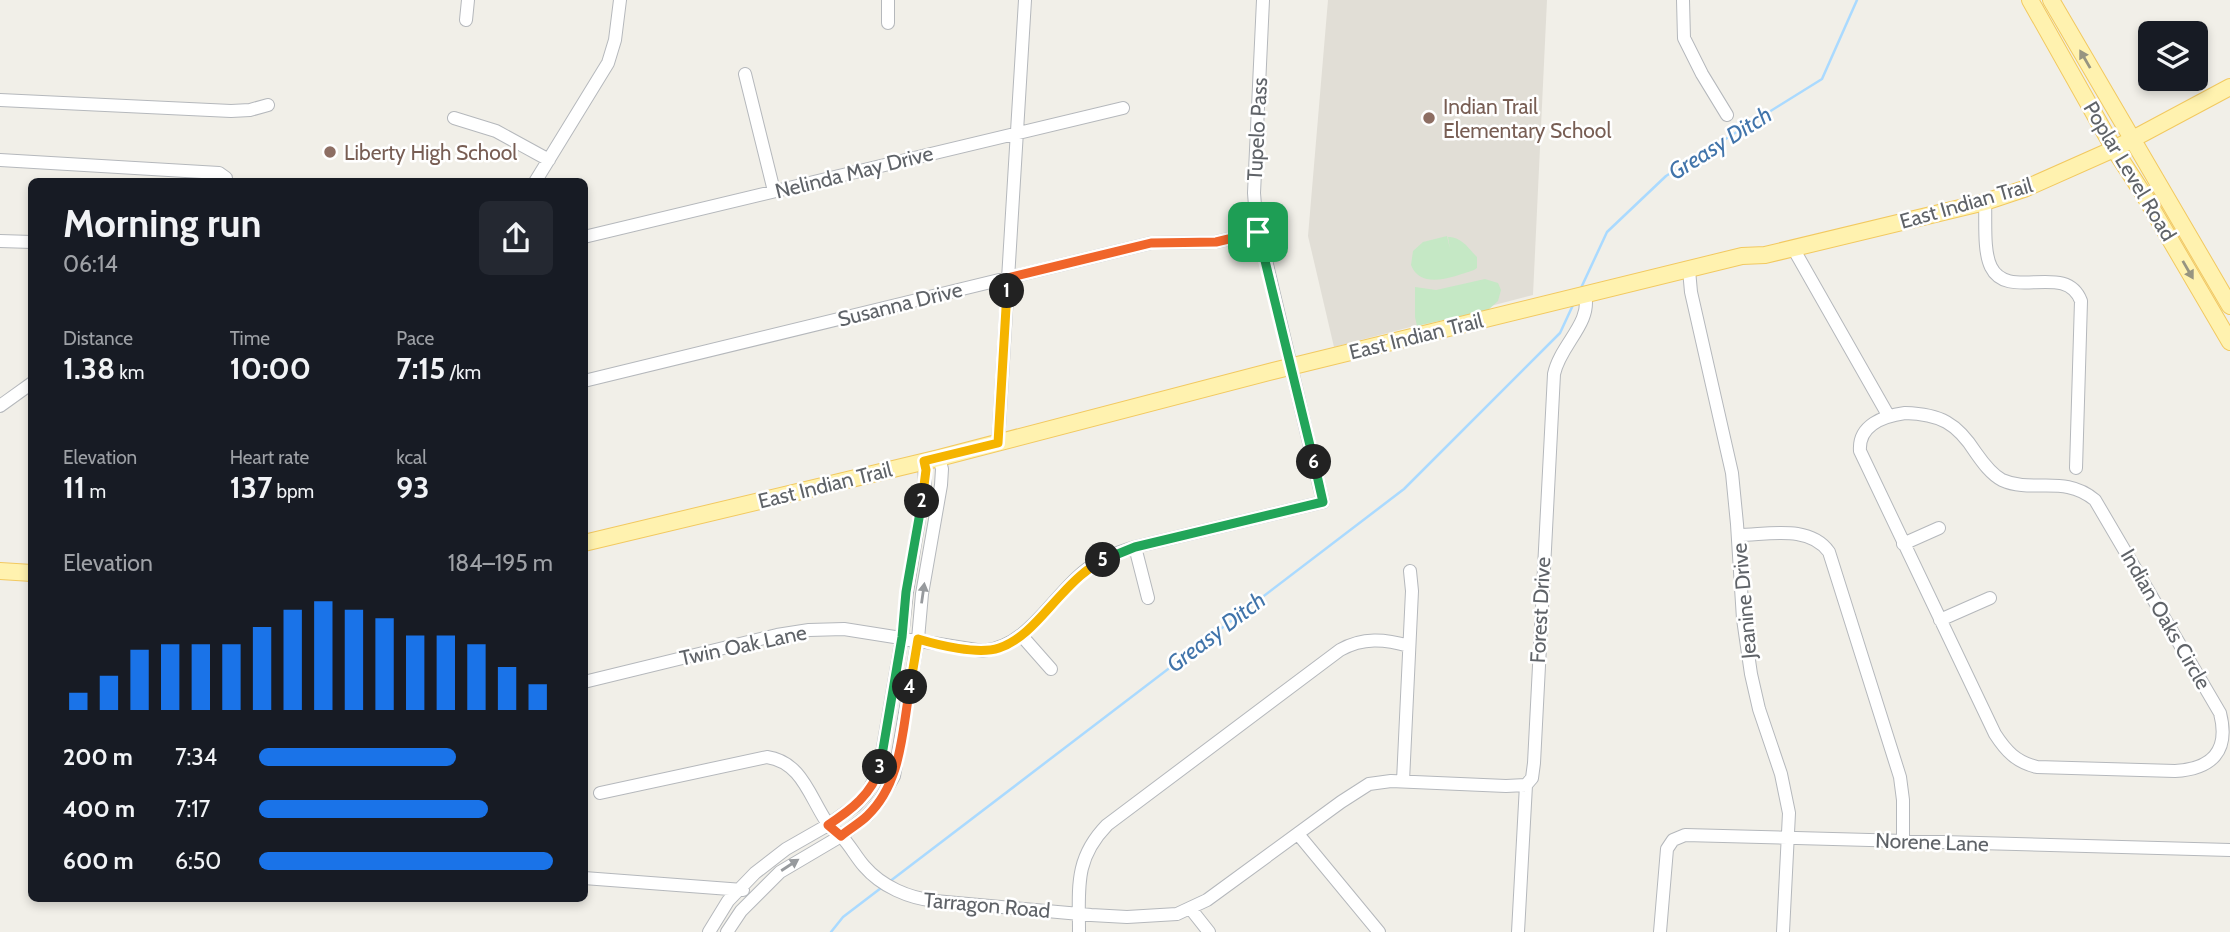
<!DOCTYPE html>
<html lang="en">
<head>
<meta charset="utf-8">
<style>
	:root { --surface:#171b24; --page:#242831; --text:#f1f3f6; --muted:#9ea1a6; --accent:#1a73e8 }
	body { margin:0; font-family:Cabin,sans-serif; background:var(--page); color:var(--text); height:100vh; display:flex; flex-direction:column; font-size:26px; white-space:nowrap }
	* { box-sizing:border-box; margin:0 }
	p { font-size:23px; color:var(--muted) }
	.icon { flex:none; width:38px; height:38px; fill:none; stroke:currentColor; stroke-width:2; stroke-linecap:round; stroke-linejoin:round }
	.map { position:relative; flex:1; overflow:hidden }
	.drawer { position:absolute; left:28px; top:178px; width:560px; height:724px; display:flex; flex-direction:column; background:var(--surface); border-radius:10px; box-shadow:0 4px 10px #0003 }
	.drawer>* { flex:none }
	.controls { position:absolute; left:2138px; top:21px; display:grid; gap:14px }
	.controls a { display:grid; place-items:center; width:70px; height:70px; border-radius:10px; background:var(--surface); box-shadow:0 4px 10px #0003; font-size:35px }
	.pin { position:absolute; display:grid; place-items:center; width:60px; height:60px; color:#fff; margin:-30px; border-radius:14px; box-shadow:0 4px 10px #0006 }
	.km { position:absolute; width:35px; height:35px; margin:-18px; border-radius:50%; background:#222; color:#fff; font-size:19px; line-height:35px; text-align:center }
	.round { display:grid; place-items:center; flex:none; width:74px; height:74px; border-radius:10px; background:var(--page) }
	.overview { display:flex; align-items:center; justify-content:space-between; height:119px; padding:0 35px }
	h1 { font-size:38px; font-weight:800; line-height:52px }
	.figures { display:grid; grid-template-columns:repeat(3,1fr); gap:10px; height:119px; padding:7px 35px }
	.figures div { display:grid; align-content:center }
	.figures b { font-size:30px; font-weight:800 }
	.figures small { font-size:19px; font-weight:400 }
	.figures p { font-size:19px }
	.chart { height:196px; padding:14px 35px }
	.chart p { display:flex; justify-content:space-between }
	.chart svg { width:100%; height:126px; margin-top:7px; stroke:var(--accent); stroke-width:6 }
	ul { padding:0 35px; list-style:none; font-size:23px }
	li { display:grid; grid-template-columns:112px 84px 1fr; align-items:center; height:52px }
	li i { height:18px; border-radius:9px; background:var(--accent) }
	.map>svg:first-child { display:block }
</style>
</head>
<body>
<div class="map">
<svg width="2230" height="932" viewBox="0 0 2230 932">
	<rect width="100%" height="100%" fill="#f1efe8"/>
	<path fill="#e1ded6" d="M1328,0H1547L1533,295L1334,347L1308,236Z"/>
	<path fill="#c5e8c5" d="M1447,236L1450,249L1448,237C1462,237 1468,248 1477,257V268L1474,270C1455,276 1421,291 1411,265L1413,251L1423,242Z
		M1485,279L1498,283L1501,290L1498,301L1488,310L1417,326L1415,317V287L1436,290Z"/>
	<g fill="none" stroke-linecap="round" stroke-linejoin="round">
		<path stroke="#aadaff" stroke-width="2.5" d="M1581,288L1607,232L1666,176L1822,79L1857,0
			M889,882L1404,489L1560,333L1573,305
			M831,932L843,917L881,888"/>
		<g stroke="#b5b8bc" stroke-width="14">
			<path id="minor" d="M1683,0L1684,38L1702,74L1727,115
				M466,20L468,0
				M888,23V0
				M745,74L774,191
				M0,100L231,111L250,110L268,105
				M454,118L496,131L549,160
				M0,160L219,173L226,178V182
				M535,182L608,63L615,40L620,0
				M1985,202C1986,220 1983,251 1991,267C2008,302 2066,261 2081,301L2076,468
				M584,237L1123,108
				M0,241L32,242
				M1793,248L1888,415
				M1689,270L1691,292L1732,473L1737,524L1743,619L1751,674L1759,709L1781,774L1789,813L1783,932
				M584,381L1151,243L1216,242L1258,232
				M0,406L32,383
				M1905,413C1940,414 1957,423 1976,453C1983,463 1991,474 2002,480C2033,494 2064,474 2095,500L2220,713C2230,752 2211,769 2175,771L2037,767C2016,762 2006,751 1995,734L1860,451C1858,425 1884,416 1905,413Z
				M998,443L1025,0
				M1738,535C1767,535 1809,524 1829,552L1900,777L1903,800V841
				M1903,544L1939,528
				M1135,547L1148,598
				M1940,620L1990,598
				M1021,635L1051,669
				M584,682L777,635L809,630L844,629L983,651C1028,646 1050,600 1082,573C1097,560 1116,553 1135,547L1323,502L1256,218L1254,193L1263,0
				M1403,781L1412,591L1410,571
				M600,793L767,757C801,762 809,795 826,821C830,827 836,831 841,836C850,845 856,857 864,866C882,887 909,898 935,901L1091,915L1127,917L1177,914L1207,900L1341,802L1369,784L1391,781L1506,786L1526,785
				M1298,834L1379,932
				M584,878L743,890
				M1190,908L1209,932
				M709,932L728,901L755,873L786,849L828,825L856,805L867,793L879,771L902,637L907,592L925,483L924,461
				M727,932L741,911L780,872L841,836L867,816L879,802L894,776L918,639L922,594L941,485L942,469L939,458
				M1079,932C1079,888 1074,859 1107,825L1340,650C1363,637 1385,639 1409,646
				M1518,932L1526,785L1532,778L1534,763L1554,374C1560,345 1592,323 1585,295
				M1660,932L1667,849L1673,840L1685,835L2230,850"/>
		</g>
		<g stroke="#f2c960" stroke-width="18">
			<path id="major" d="M2030,0L2114,149L2144,195L2230,342
				M2051,0L2230,306
				M584,543L939,458L1273,371L1742,256L1765,255L1985,202L2024,189L2114,149L2230,87
				M0,571L32,573"/>
		</g>
		<use href="#minor" stroke="#fff" stroke-width="12"/>
		<use href="#major" stroke="#fff2af" stroke-width="16"/>
	</g>
	<defs><path id="oneway-solid" d="M-6-.8H1V-3.2L6.5 0L1 3.2V.8H-6Z" transform="scale(1.75)"/></defs>
	<g fill="#979581">
		<use href="#oneway-solid" transform="translate(2085 59) rotate(-120)"/>
		<use href="#oneway-solid" transform="translate(2188 270) rotate(60)"/>
	</g>
	<g fill="#979a9d">
		<use href="#oneway-solid" transform="translate(923 593) rotate(-82)"/>
		<use href="#oneway-solid" transform="translate(790 865) rotate(-33)"/>
	</g>
	<g fill="none" stroke-linecap="round" stroke-linejoin="round">
		<g stroke="#fff" stroke-width="14">
			<path id="split-1" d="M1007,291V278L1151,243L1216,242L1258,232"/>
		</g>
		<g stroke="#fff" stroke-width="14">
			<path id="split-2" d="M922,501L926,470L924,461L998,443L1007,291"/>
		</g>
		<g stroke="#fff" stroke-width="14">
			<path id="split-3" d="M880,767L902,637L906,592L922,501"/>
		</g>
		<g stroke="#fff" stroke-width="14">
			<path id="split-4" d="M880,767C872,794 851,810 828,825L841,836C849,829 860,823 867,816C902,783 902,731 910,687"/>
		</g>
		<g stroke="#fff" stroke-width="14">
			<path id="split-5" d="M910,687L918,639C938,645 978,655 999,648C1024,640 1043,614 1061,595C1074,581 1086,569 1103,560"/>
		</g>
		<g stroke="#fff" stroke-width="14">
			<path id="split-6" d="M1103,560L1135,547L1323,502L1314,462"/>
		</g>
		<g stroke="#fff" stroke-width="14">
			<path id="split-7" d="M1258,232L1314,462"/>
		</g>
		<use href="#split-1" stroke="#f0652b" stroke-width="9"/>
		<use href="#split-2" stroke="#f5b400" stroke-width="9"/>
		<use href="#split-3" stroke="#22a559" stroke-width="9"/>
		<use href="#split-4" stroke="#f0652b" stroke-width="9"/>
		<use href="#split-5" stroke="#f5b400" stroke-width="9"/>
		<use href="#split-6" stroke="#22a559" stroke-width="9"/>
		<use href="#split-7" stroke="#22a559" stroke-width="9"/>
	</g>
	<g fill="#8d6e63" stroke="#fff" stroke-width="2.5">
		<circle cx="1429" cy="118" r="7"/>
		<circle cx="330" cy="152" r="7"/>
	</g>
	<g text-anchor="middle" dominant-baseline="central" stroke-width="5" stroke-linejoin="round" paint-order="stroke">
		<g font-size="21" fill="#785e54" stroke="#fff" text-anchor="start">
			<text x="1443" y="106">Indian Trail<tspan x="1443" dy="24">Elementary School</tspan></text>
			<text x="344" y="152">Liberty High School</text>
		</g>
		<g font-size="21" fill="#5f6368" stroke="#fff">
			<text transform="translate(1257 129) rotate(-87)">Tupelo Pass</text>
			<text transform="translate(2130 171) rotate(59)">Poplar Level Road</text>
			<text transform="translate(854 172) rotate(-14)">Nelinda May Drive</text>
			<text transform="translate(1966 203) rotate(-16)">East Indian Trail</text>
			<text transform="translate(900 304) rotate(-14)">Susanna Drive</text>
			<text transform="translate(1416 336) rotate(-14)">East Indian Trail</text>
			<text transform="translate(825 485) rotate(-14)">East Indian Trail</text>
			<text transform="translate(1744 601) rotate(-95)">Jeanine Drive</text>
			<text transform="translate(1540 610) rotate(-87)">Forest Drive</text>
			<text transform="translate(2166 619) rotate(60)">Indian Oaks Circle</text>
			<text transform="translate(743 645) rotate(-12)">Twin Oak Lane</text>
			<text transform="translate(1932 842) rotate(2)">Norene Lane</text>
			<text transform="translate(987 905) rotate(5)">Tarragon Road</text>
		</g>
		<g font-size="23" font-style="italic" fill="#4174aa" stroke="#fff">
			<text transform="translate(1720 143) rotate(-32)">Greasy Ditch</text>
			<text transform="translate(1216 632) rotate(-37)">Greasy Ditch</text>
		</g>
	</g>
</svg>
<div class="controls">
<a><svg class="icon" aria-label="layers" viewBox="0 0 24 24"><path d="M12 4l9 5-9 5-9-5zM3 14l9 5 9-5"/></svg></a>
</div>
<div class="pin" style="left:1258px;top:232px;background:#1e9e55"><svg class="icon" aria-label="arrive" viewBox="0 0 24 24"><path d="M6 21V4h12l-3 4 3 4H6"/></svg></div>
<b class="km" style="left:1007px;top:291px">1</b>
<b class="km" style="left:922px;top:501px">2</b>
<b class="km" style="left:880px;top:767px">3</b>
<b class="km" style="left:910px;top:687px">4</b>
<b class="km" style="left:1103px;top:560px">5</b>
<b class="km" style="left:1314px;top:462px">6</b>
<section class="drawer">
<div class="overview"><div><h1>Morning run</h1><p>06:14</p></div><a class="round"><svg class="icon" aria-label="share" viewBox="0 0 24 24"><path d="M12 15V3M7 8l5-5 5 5M5 13v7h14v-7"/></svg></a></div>
<div class="figures">
<div><p>Distance</p><b>1.38<small> km</small></b></div>
<div><p>Time</p><b>10:00</b></div>
<div><p>Pace</p><b>7:15<small> /km</small></b></div>
</div>
<div class="figures">
<div><p>Elevation</p><b>11<small> m</small></b></div>
<div><p>Heart rate</p><b>137<small> bpm</small></b></div>
<div><p>kcal</p><b>93</b></div>
</div>
<div class="chart"><p><span>Elevation</span>184–195 m</p>
<svg viewBox="0 0 160 44" preserveAspectRatio="none"><path d="M5 44V38M15 44V32M25 44V23M35 44V21M45 44V21M55 44V21M65 44V15M75 44V9M85 44V6M95 44V9M105 44V12M115 44V18M125 44V18M135 44V21M145 44V29M155 44V35"/></svg>
</div>
<ul>
<li><b>200 m</b>7:34<i style="width:67%"></i></li>
<li><b>400 m</b>7:17<i style="width:78%"></i></li>
<li><b>600 m</b>6:50<i style="width:100%"></i></li>
</ul>
</section>
</div>
</body>
</html>
